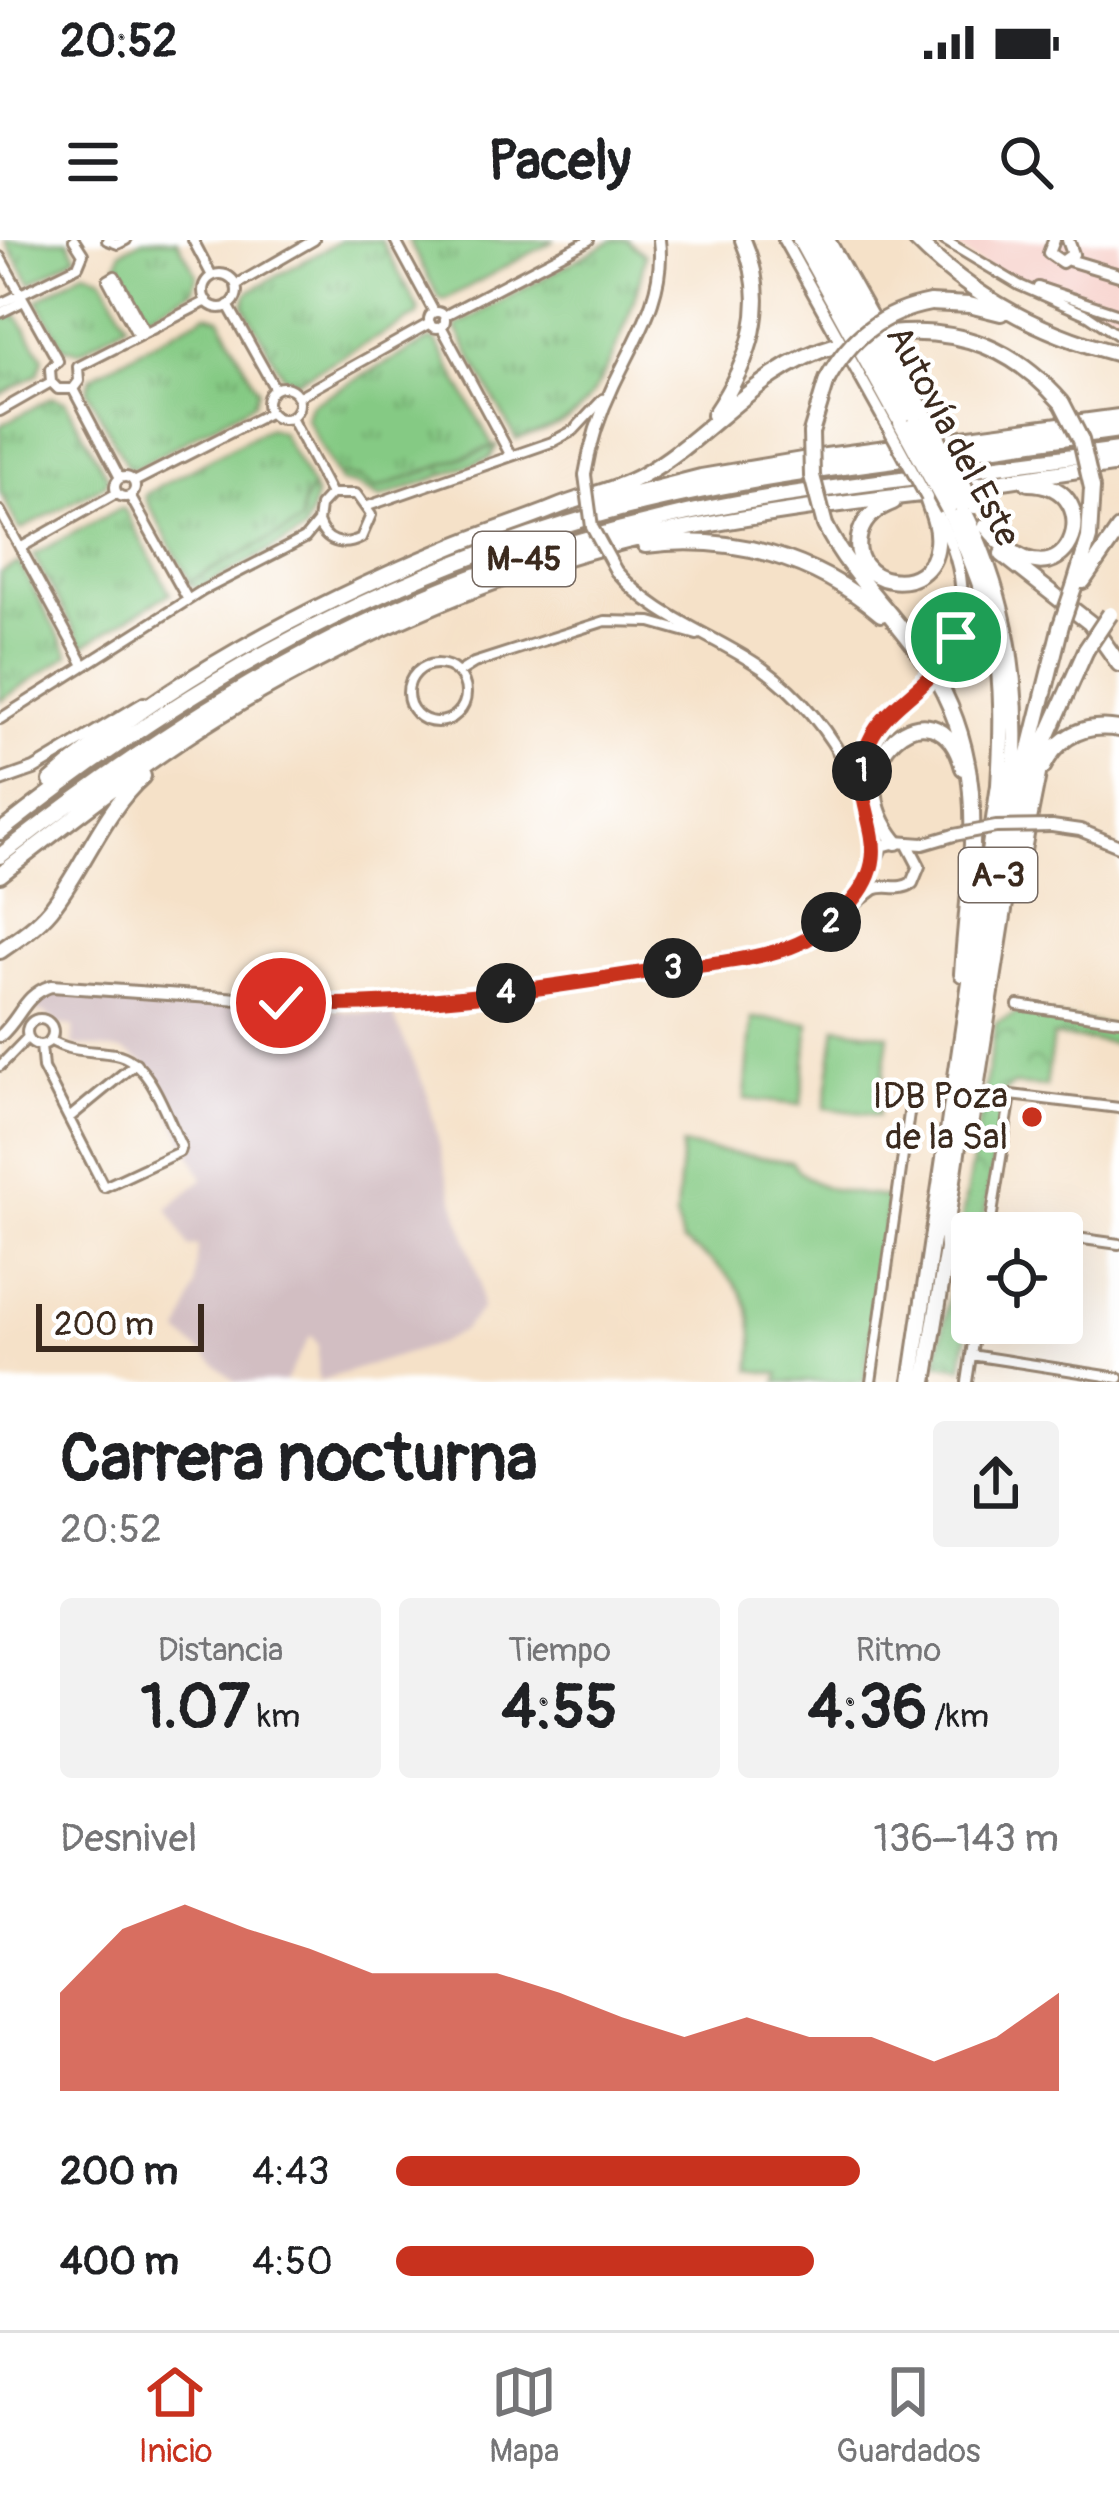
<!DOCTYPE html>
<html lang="es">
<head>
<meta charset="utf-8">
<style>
	:root { --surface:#fff; --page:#f2f2f2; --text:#202124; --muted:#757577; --line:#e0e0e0; --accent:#c8321e }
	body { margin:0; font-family:Pangolin,sans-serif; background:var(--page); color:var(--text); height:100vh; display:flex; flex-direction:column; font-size:45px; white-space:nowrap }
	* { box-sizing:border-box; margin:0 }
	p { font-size:39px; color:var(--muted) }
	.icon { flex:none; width:66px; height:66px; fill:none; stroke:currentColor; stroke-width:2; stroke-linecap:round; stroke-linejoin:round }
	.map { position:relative; height:1142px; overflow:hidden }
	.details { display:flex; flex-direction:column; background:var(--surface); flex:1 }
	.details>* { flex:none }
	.tools { position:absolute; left:951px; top:972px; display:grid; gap:24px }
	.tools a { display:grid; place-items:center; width:132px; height:132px; border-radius:12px; background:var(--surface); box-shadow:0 12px 48px #0002; font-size:60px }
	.scale { position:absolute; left:36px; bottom:30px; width:168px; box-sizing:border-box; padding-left:12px; border:6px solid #3b2a1e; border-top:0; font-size:33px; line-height:42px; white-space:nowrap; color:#3b2a1e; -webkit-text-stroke:9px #fff; paint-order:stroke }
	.pin { position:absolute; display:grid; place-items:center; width:102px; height:102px; color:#fff; margin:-51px; border:6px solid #fff; border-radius:50%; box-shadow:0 3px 12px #0007 }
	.km { position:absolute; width:60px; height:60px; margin:-30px; border-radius:50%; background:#222; color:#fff; font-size:33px; line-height:60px; text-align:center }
	.round { display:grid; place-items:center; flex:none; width:126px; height:126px; border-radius:12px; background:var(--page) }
	.head { display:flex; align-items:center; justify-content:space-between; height:204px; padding:0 60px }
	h1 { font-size:66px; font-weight:700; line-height:90px }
	.figures { display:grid; grid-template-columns:repeat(3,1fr); gap:18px; height:204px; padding:12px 60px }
	.figures div { display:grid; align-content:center; border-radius:12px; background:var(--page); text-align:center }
	.figures b { font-size:60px; font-weight:700 }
	.figures small { font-size:33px; font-weight:400 }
	.figures p { font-size:33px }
	.chart { height:336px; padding:24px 60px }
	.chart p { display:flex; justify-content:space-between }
	.chart svg { width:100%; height:216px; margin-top:12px; fill:var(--accent); opacity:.7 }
	ul { padding:0 60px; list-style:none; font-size:39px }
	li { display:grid; grid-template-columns:192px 144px 1fr; align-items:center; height:90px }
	li i { height:30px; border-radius:15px; background:var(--accent) }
	.status { display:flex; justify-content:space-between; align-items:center; height:84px; padding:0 60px; background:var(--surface); direction:ltr }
	.status svg { height:33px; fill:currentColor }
	header { display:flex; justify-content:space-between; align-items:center; height:156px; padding:0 60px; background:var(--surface); font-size:54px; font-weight:700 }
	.tab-bar { display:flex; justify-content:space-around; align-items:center; height:168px; border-top:3px solid var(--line); background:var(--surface); font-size:33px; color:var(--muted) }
	.tab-bar a { display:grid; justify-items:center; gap:6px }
	.tab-bar .current { color:var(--accent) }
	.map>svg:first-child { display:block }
</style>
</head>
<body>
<div class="status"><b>20:52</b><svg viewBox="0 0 49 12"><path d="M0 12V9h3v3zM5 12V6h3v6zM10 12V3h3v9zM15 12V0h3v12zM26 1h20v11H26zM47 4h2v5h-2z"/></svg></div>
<header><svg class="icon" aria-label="menu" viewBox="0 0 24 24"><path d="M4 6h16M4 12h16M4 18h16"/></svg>Pacely<svg class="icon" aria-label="search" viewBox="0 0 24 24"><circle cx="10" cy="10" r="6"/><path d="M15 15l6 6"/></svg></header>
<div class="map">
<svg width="1119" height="1142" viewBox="0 0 1119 1142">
	<defs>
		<pattern id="grass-tufts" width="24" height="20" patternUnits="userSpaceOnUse" patternTransform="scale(3)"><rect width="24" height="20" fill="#85ca84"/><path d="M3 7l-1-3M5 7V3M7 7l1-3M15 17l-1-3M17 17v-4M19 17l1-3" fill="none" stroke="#6ea46b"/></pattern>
		<pattern id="park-crowns" width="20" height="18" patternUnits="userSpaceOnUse" patternTransform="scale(3)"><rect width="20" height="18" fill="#85ca84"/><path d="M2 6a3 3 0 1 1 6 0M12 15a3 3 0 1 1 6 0" fill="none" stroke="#6ea46b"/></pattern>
	</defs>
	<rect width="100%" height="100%" fill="#fff"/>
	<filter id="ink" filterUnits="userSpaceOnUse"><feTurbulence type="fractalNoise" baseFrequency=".00833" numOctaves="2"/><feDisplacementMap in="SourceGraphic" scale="24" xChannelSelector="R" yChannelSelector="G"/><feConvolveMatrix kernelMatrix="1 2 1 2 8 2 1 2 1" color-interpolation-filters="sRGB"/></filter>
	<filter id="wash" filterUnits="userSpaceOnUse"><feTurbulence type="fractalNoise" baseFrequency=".004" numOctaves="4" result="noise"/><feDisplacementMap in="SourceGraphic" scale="48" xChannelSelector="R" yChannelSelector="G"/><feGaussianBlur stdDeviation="2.7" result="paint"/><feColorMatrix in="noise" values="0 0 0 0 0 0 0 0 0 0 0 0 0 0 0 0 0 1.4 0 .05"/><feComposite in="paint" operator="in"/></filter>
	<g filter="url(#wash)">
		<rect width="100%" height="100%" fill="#f5e1c8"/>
		<path fill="#f7d0ca" d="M944,0H1119V74L992,30Z"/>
		<path fill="#d2bec2" d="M62,751L393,775L427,852L447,936L480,1043L481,1070L462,1091L440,1103L322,1140L318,1139V1105L311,1095L285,1142H236L180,1094L195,1048L198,1006L189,1007L168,968L203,939L146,824L124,811L73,805V787L59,785L44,772L36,773L38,759Z"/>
		<path fill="url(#grass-tufts)" stroke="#607a51" stroke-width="3" d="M5,0H68L76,16L31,43Z
			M143,0H177L197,35L192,51L144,76L116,29L121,11Z
			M342,0H381L419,70L418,75L296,141L283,136L244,65L248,52Z
			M408,0H555L444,60L440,59Z
			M613,0H627L645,15C638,56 608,144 577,172C560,187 537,192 516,199L456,89L458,85Z
			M85,31L102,37L127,83L79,112L63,107L38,60Z
			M14,70L43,118L38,134L0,155V77Z
			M206,74L220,78L258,150L254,163L134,229L128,228L87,150L91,137Z
			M431,99L436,101L493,206L376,249L346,235H336L306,178L310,165Z
			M52,157L65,161L108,238L106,244L20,290L0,252V186Z
			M268,188L281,192L312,248L303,264L301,283L190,341L145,258L146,254Z
			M120,268L124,269L170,353L83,406L33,315Z
			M19,323L69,415L0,461V333Z"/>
		<path fill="url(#park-crowns)" stroke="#607a51" stroke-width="3" d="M497,205L490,218L380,258L358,246L340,242L336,235L360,238L376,249Z
			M312,248L316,257L304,292L199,348L187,343L301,283L303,264Z
			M1019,772L1119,787V804L1053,796L1046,847L1013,845L1004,852L982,993H972V1059L962,1127L937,1123L996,783Z"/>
		<path fill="#85ca84" stroke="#607a51" stroke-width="3" d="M752,778L809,783L801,865L745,859Z
			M836,787L889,795L878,875L825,868Z
			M682,906L792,922C813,954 854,952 889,958L864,1142H777L779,1134L751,1130C761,1063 737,1033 682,1002L676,977Z"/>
	</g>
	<g filter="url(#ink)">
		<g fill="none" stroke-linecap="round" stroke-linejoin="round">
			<g stroke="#988673" stroke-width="14">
				<path id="minor" d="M107,0L118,4L126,0
					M193,0L212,36
					M395,0L434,72
					M944,0L1019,45L1088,75L1119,96
					M0,17L58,121
					M203 51a17 17 0 1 1 34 0a17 17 0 1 1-34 0Z
					M236,45L314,0
					M1038,47L1119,74
					M0,64L78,26L83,14L74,0
					M228,65L275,149
					M429 80a8 8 0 1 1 16 0a8 8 0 1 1-16 0Z
					M0,73L20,63L21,58
					M444,76L589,0
					M441,86L511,216
					M138,96L108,40L115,36L145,92
					M78,127L207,61
					M51,142L58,149H73
					M51,142L50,129L58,121
					M267 163a16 16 0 1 1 32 0a16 16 0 1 1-32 0Z
					M73,149L120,238
					M73,149L79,141L78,127
					M298,157L430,83
					M0,171L51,142
					M291,178L331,254
					M115 247a10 10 0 1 1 20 0a10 10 0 1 1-20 0Z
					M134,242L269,173
					M130,256L188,360
					M368,266L552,202L574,190L603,159
					M0,271L84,425
					M20,308L117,253
					M408 453a29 29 0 1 1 58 0a29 29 0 1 1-58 0Z
					M458,433L474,423L605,381L651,382L697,395
					M0,479L202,351L305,298L318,282L320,266L331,254H356L371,275L361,298C342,308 325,302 318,282
					M1018,765L1119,780
					M27 792a13 13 0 1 1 26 0a13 13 0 1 1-26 0Z
					M41,805L43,828L104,947L179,912L181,906C166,877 151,820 115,814C92,810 71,813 50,800
					M0,826L28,797
					M69,878L136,823
					M990,986L1044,993
					M989,993L1011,855L1119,868
					M1062,996L1119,1004
					M971,1115L1119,1138
					M871,1142L912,852
					M967,1142L976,1083"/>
			</g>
			<g stroke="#988673" stroke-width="16">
				<path id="major" d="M784,0L887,185
					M1054,0L1049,13L1062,22L1073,14L1068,0
					M1069,20L1119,35
					M585,235C590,203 600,173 614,144C636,98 666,53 659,0
					M938,276C963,321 972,368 947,415
					M616,331C656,378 713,394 762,428C803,457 833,497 855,542C866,565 876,587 875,613
					M0,541L34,529L144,463
					M863,552C858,505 883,477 916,449
					M1052,586L1080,590L1119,606
					M855,658L882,606L896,602L923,604L954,595
					M0,796C21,778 23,755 51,746L341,766L447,760L773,712L806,700L874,649C887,643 898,652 912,643L919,626L908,605"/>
			</g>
			<g stroke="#988673" stroke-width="20">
				<path id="highway" d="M800,0L901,183
					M813,0L915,182
					M827,0L928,180
					M916,0C972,57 1042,94 1119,114
					M930,63L969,65L1001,73
					M890,94C960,87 1015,109 1062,163
					M714,175C750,121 771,64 743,0
					M811,193L827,140
					M940,215L1119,190
					M945,233L1119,210
					M956,248L1119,224
					M893,262C877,268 865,277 860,293C845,347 932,361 937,304C939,288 932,272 927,258
					M592,265L701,237L826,216L1119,177
					M825,285C852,339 898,377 930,428C993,528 969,623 962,734
					M986,286C1066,386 1116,244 1028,243
					M645,305C731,294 815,317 881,374
					M1002,314L1090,383L1119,424
					M1083,341L1119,289
					M1074,347L1089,298L1092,248
					M1043,527C1059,495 1085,483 1119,489
					M51,541C167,441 303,369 444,310C480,294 519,283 555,268C583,256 614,251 641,236C711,197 757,127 837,105
					M0,592C174,454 354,350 567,284C680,249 801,232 918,217
					M896,602C829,521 937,432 963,528
					M0,616C206,455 404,339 662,279C747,258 836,248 923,236
					M1021,620L1044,504L1086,410
					M0,635C72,579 144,522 222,474C354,394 516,322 668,292C754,275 842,263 929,253
					M0,711C19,698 37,686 51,669C85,626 102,573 143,536
					M968,899L1028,517L1061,385
					M911,1142L999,545C1006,429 999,375 948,269
					M925,1142L947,1009L946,988L1015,516C1018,426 1003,348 962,267"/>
			</g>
			<use href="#minor" stroke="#fff" stroke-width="8"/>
			<use href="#major" stroke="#fff" stroke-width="10"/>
			<use href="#highway" stroke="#fff" stroke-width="14"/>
			<g stroke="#988673" stroke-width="16" stroke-linecap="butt">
				<path id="major-bridge" d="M887,185L927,258
					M585,235L592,287L616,331
					M916,449L947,415
					M954,595L996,587L1052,586"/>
			</g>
			<g stroke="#988673" stroke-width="20" stroke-linecap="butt">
				<path id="highway-bridge" d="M827,140C850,98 882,72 930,63
					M1062,163L1081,200L1092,248
					M928,180L975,266
					M915,182L962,267
					M901,183L948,269
					M811,193L812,236L825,285
					M1061,385L1074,347
					M1086,410L1110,374"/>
			</g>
			<use href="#major-bridge" stroke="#fff" stroke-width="10"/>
			<use href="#highway-bridge" stroke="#fff" stroke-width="14"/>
		</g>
	</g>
	<g fill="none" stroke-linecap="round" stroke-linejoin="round" filter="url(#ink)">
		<g stroke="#fff" stroke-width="24">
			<path id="route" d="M281,763C405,770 524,751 646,732C693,725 744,723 790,707C812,699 834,683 849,665C904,605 846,570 866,510C877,475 908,460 931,435C942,424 949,410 956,397"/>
		</g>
		<use href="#route" stroke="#c8321e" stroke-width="15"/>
	</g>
	<circle fill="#c8321e" stroke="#fff" stroke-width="4.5" cx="1032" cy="877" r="12"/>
	<g text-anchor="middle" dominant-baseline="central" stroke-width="9" stroke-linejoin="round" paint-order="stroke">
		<g fill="#fff" stroke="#766a62" stroke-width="3">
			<rect x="473" y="292" width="102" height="54" rx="9"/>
			<rect x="959" y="608" width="78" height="54" rx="9"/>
		</g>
		<g font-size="33" font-weight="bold" fill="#3b2a1e">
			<text x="524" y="319">M-45</text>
			<text x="998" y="635">A-3</text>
		</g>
		<g font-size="36" fill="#3b2a1e" stroke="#fff">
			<text transform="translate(953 196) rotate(62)">Autovía del Este</text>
		</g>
		<g font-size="36" fill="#3b2a1e" stroke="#fff" text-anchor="end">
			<text x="1008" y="856">IDB Poza<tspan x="1008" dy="41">de la Sal</tspan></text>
		</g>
	</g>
</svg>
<div class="tools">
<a><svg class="icon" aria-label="locate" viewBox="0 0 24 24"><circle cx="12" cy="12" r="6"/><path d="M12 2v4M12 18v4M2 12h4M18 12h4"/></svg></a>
</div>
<div class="scale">200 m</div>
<div class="pin" style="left:956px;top:397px;background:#1e9e55"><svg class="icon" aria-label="arrive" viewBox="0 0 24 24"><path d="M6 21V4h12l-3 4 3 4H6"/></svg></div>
<div class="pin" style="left:281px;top:763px;background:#d93025"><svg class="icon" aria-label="check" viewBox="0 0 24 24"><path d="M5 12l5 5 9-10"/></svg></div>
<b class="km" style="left:862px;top:531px">1</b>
<b class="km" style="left:831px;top:682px">2</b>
<b class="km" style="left:673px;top:728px">3</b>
<b class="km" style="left:506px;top:753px">4</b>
</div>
<section class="details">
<div class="head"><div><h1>Carrera nocturna</h1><p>20:52</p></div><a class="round"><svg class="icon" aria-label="share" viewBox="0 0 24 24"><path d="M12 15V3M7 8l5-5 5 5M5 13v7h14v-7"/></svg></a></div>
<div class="figures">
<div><p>Distancia</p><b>1.07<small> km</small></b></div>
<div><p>Tiempo</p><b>4:55</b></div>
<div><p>Ritmo</p><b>4:36<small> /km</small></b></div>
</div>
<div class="chart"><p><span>Desnivel</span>136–143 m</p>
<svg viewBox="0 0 160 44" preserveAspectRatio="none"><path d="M0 44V24L10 11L20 6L30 11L40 15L50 20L60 20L70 20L80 24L90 29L100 33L110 29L120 33L130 33L140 38L150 33L160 24V44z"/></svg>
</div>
<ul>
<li><b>200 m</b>4:43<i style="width:70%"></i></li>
<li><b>400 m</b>4:50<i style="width:63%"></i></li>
</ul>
</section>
<nav class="tab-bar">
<a class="current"><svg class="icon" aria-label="home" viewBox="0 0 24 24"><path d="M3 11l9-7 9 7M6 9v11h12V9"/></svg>Inicio</a>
<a><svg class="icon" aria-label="map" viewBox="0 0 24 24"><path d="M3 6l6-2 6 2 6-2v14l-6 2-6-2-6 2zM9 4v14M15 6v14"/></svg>Mapa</a>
<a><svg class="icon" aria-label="saved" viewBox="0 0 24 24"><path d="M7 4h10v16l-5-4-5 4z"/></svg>Guardados</a>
</nav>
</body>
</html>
